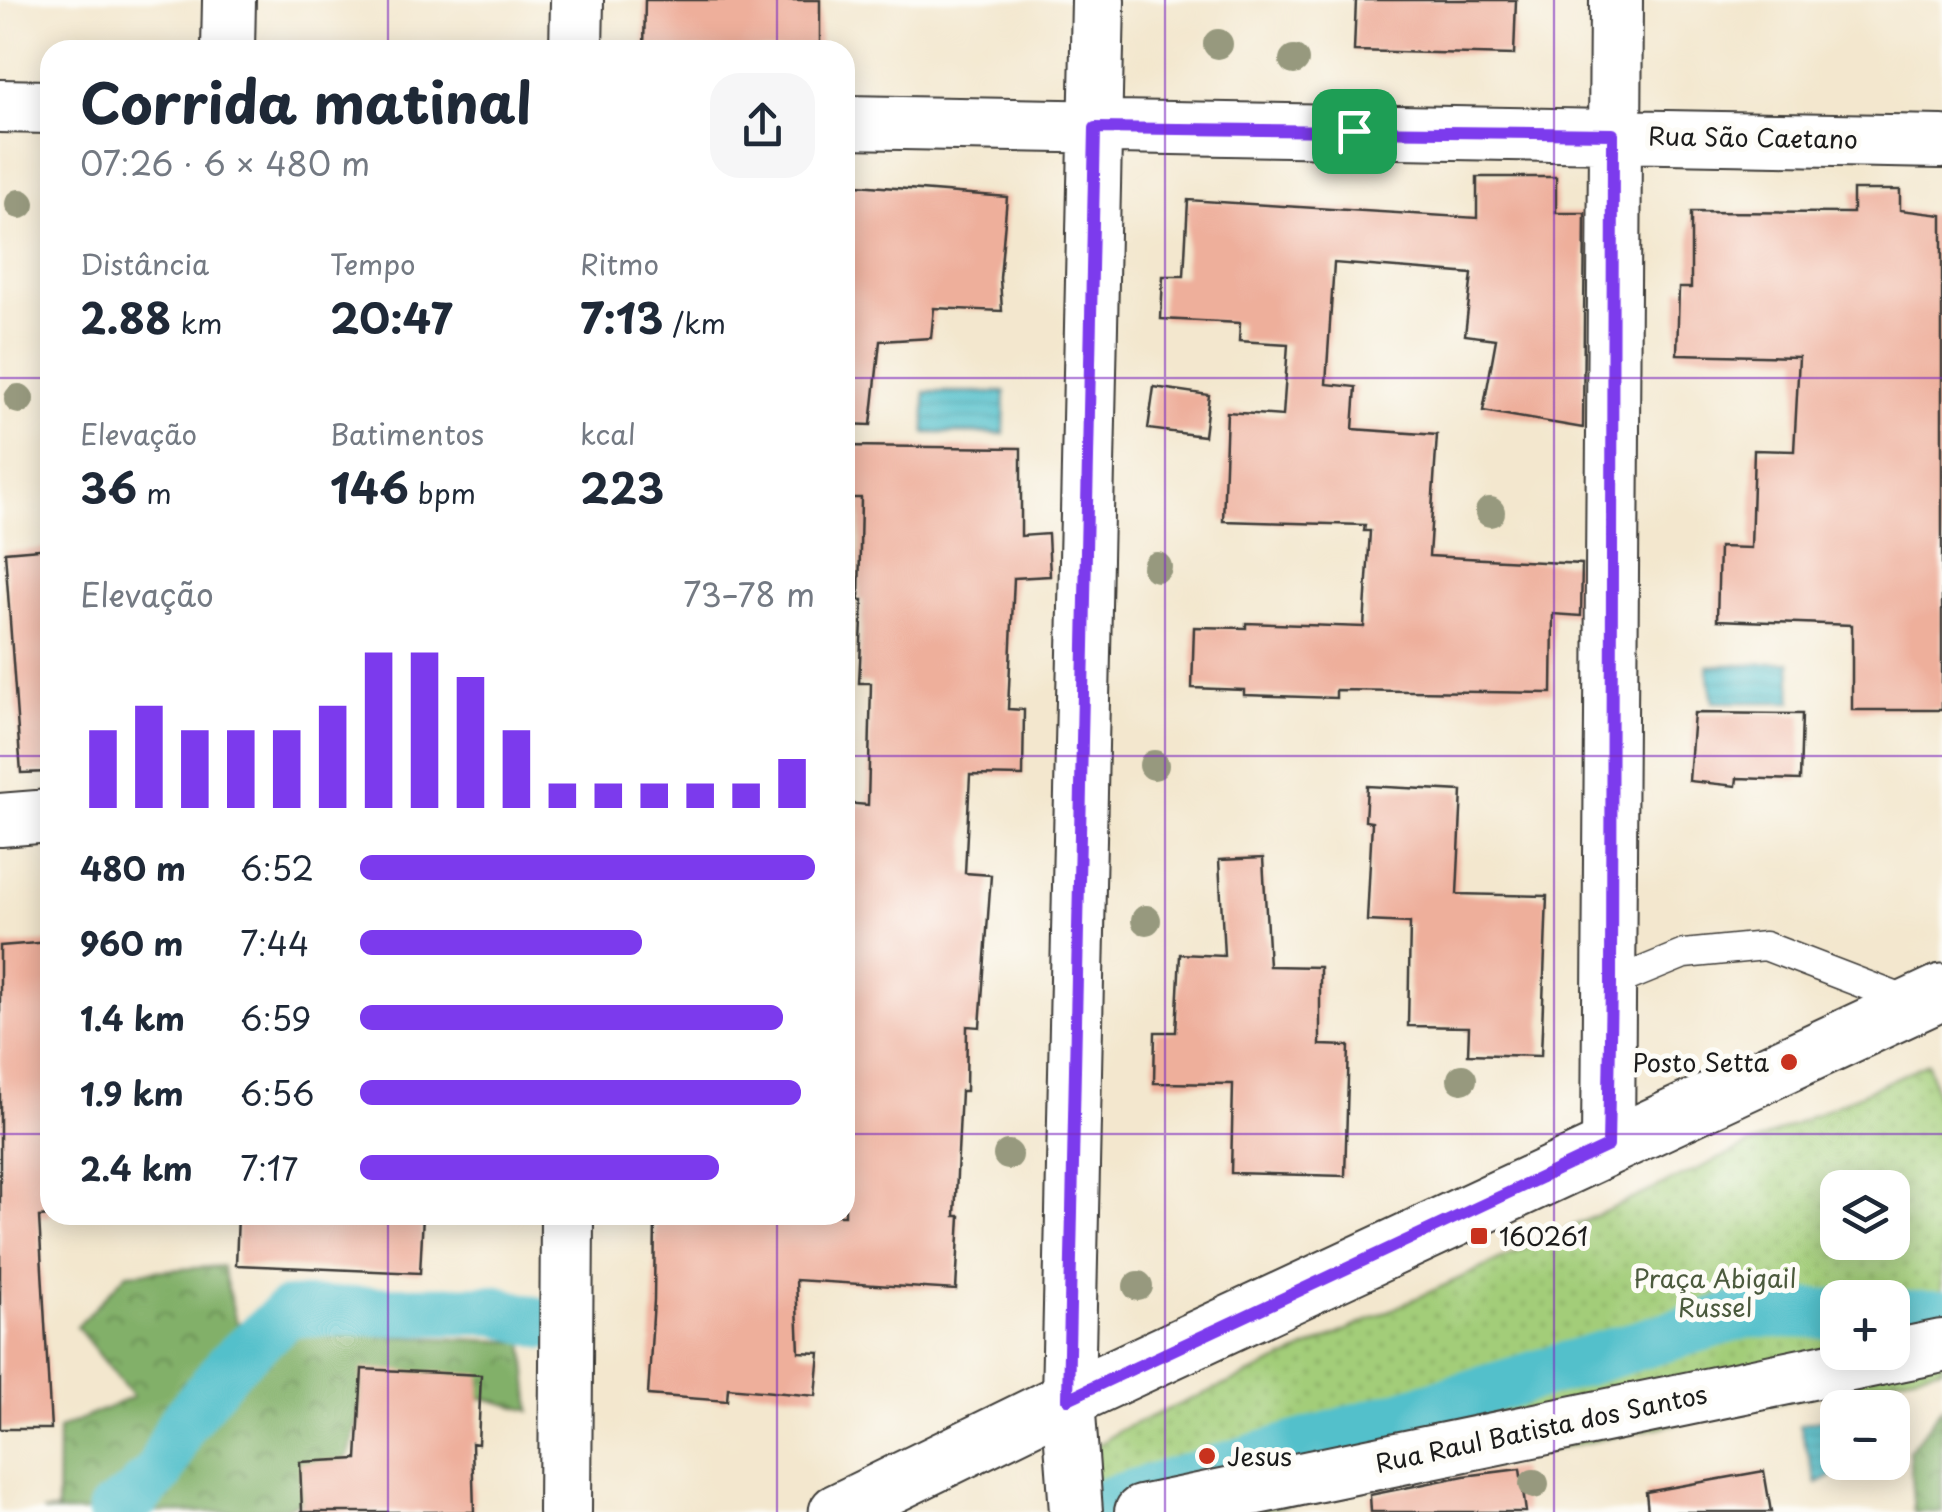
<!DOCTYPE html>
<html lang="pt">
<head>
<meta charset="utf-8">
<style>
	:root { --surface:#fff; --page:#f6f6f7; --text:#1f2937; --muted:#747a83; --accent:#7c3aed }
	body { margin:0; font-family:"Playpen Sans",sans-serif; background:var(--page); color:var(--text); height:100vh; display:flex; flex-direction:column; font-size:38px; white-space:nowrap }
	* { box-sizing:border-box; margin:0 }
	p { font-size:32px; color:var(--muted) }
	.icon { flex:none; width:55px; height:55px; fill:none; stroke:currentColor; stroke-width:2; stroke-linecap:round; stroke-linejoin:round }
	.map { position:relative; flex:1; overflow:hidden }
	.side { position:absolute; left:40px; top:40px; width:815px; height:1185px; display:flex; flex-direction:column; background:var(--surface); border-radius:30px; box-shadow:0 5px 25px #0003 }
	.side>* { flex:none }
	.tools { position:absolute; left:1820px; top:1170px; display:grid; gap:20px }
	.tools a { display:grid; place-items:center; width:90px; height:90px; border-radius:20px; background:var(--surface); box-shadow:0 5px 25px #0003; font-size:50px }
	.pin { position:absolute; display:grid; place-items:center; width:85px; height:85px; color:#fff; margin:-42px; border-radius:20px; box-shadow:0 5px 15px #0006 }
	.round { display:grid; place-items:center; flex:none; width:105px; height:105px; border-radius:30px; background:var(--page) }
	.summary { display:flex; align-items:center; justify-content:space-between; height:170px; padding:0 40px }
	h1 { font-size:55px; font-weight:700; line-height:75px }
	.stats { display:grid; grid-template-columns:repeat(3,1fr); gap:15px; height:170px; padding:10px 40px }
	.stats div { display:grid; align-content:center }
	.stats b { font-size:42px; font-weight:700 }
	.stats small { font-size:28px; font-weight:400 }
	.stats p { font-size:28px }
	.chart { height:280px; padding:20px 40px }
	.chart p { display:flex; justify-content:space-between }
	.chart svg { width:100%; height:180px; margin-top:10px; stroke:var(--accent); stroke-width:6 }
	ul { padding:0 40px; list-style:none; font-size:32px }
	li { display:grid; grid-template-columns:160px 120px 1fr; align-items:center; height:75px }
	li i { height:25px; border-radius:12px; background:var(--accent) }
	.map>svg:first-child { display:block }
</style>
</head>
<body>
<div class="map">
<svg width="1942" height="1512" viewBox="0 0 1942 1512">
	<defs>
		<pattern id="grass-dots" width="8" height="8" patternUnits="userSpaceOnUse" patternTransform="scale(2.5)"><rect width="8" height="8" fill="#a3cd79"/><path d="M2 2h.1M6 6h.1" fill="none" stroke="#8caf68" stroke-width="1.8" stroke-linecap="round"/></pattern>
		<pattern id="forest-crowns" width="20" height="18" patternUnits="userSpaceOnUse" patternTransform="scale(2.5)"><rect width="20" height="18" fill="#82b069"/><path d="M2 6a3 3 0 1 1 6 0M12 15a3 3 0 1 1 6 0" fill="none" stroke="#6a8e56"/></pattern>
		<pattern id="water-rules" width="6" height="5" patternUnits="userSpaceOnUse" patternTransform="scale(2.5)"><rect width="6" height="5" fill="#53c0cb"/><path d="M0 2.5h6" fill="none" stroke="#48a4ae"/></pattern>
	</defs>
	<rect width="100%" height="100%" fill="#fdfcf7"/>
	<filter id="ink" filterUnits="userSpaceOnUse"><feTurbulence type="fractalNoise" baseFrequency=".01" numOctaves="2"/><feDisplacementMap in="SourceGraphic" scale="20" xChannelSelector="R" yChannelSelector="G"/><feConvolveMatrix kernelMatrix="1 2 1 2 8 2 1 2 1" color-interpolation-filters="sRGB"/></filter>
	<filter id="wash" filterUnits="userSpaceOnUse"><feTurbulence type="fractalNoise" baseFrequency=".0048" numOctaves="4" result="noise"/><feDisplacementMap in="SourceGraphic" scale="40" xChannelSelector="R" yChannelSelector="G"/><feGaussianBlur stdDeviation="2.25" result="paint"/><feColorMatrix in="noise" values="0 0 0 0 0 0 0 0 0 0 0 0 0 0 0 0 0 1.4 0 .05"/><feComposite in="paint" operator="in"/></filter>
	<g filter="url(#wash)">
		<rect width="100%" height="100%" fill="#f3e7ce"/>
		<path fill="url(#grass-dots)" stroke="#60744a" stroke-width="2.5" fill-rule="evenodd" d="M1928,1063L1942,1116V1368L1255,1512H1090L1093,1448L1120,1430L1271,1365ZM1838,1188H1892V1242H1838ZM1838,1298H1892V1352H1838Z"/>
		<path fill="url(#forest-crowns)" stroke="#4f6642" stroke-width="2.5" d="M222,1266L236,1322L295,1332L524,1342L531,1411L484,1398L363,1401L349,1454L325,1489L287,1508L229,1512H42L57,1511L58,1429L133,1397L77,1327L127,1273Z
			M1942,1407V1512H1914L1909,1451Z"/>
		<path fill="url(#water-rules)" stroke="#386e74" stroke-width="2.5" d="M925,392H1005L1004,434L925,433Z
			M1790,662L1792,702H1713L1707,666Z
			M1833,1416L1838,1462L1842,1463L1844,1470L1817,1484L1800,1425Z"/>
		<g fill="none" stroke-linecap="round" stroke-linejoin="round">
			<path stroke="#53c0cb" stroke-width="50" d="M1892,1315H1942
				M1090,1507L1747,1313L1838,1314
				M112,1512L135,1497L159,1472L180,1426L230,1365L288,1312L494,1310L545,1324"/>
		</g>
		<g id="blocks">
			<path fill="#eeaf9b" d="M645,0H820V50H644Z
				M1356,0H1516L1514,55L1354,51Z
				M1477,177H1556V213H1585L1583,428L1483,411L1496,339L1465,335L1472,274L1334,263L1326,384L1356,387L1353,429L1437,435L1429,556L1582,564L1581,616L1553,614L1552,693L1336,690V698L1244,695V690L1192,688L1194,627L1246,628V623L1364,627L1370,531H1364L1365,525L1223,521L1227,412L1283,416L1288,344L1239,341L1240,323L1161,319L1163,276H1184L1188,200L1477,218Z
				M845,184L1007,197L1000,278L1002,311L934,308L931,338L880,341L871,425L845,424Z
				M1853,190H1900V210L1942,215V710H1852V625L1717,620L1719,547L1751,548L1754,450L1794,451L1799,357L1677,354L1679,288H1691V212L1853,213Z
				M1154,387L1209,395L1204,436L1148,429Z
				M845,446L1021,448V536L1048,534L1050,576L1014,578L1008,709L1024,710L1023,776L970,775L965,873L991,875L980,1027L967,1026L966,1091H961L955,1216H960L956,1290L796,1280L799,1352L820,1353L816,1396L728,1388L727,1401L648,1395L654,1300L655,1215H845V803L868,805L871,683H859L863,600H859L861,498H845Z
				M50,548V772L21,773L5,552Z
				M1694,713L1802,714L1800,780L1737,778L1736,786L1689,781Z
				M1367,786L1462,791L1457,894L1547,896L1541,1056L1468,1054L1469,1027L1408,1026L1410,923L1367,921L1372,822L1365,821Z
				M1263,858L1269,966L1320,967V1045L1349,1046L1345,1176L1231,1173L1233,1084L1154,1083L1155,1032H1176L1180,954L1224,956L1219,860Z
				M50,942V1216L39,1217L51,1429H0V946Z
				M238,1215H423L420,1273L236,1265Z
				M362,1369L481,1375L478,1444L472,1443L474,1512H302L300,1462L357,1459Z
				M1520,1469L1526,1512H1371L1370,1495L1464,1476Z
				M1764,1471L1771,1512H1648L1646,1492Z"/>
		</g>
	</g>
	<g filter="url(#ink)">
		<use href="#blocks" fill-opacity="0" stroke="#3c3a37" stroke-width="2.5"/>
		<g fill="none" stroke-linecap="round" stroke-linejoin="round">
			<g stroke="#3c3a37" stroke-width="31">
				<path id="lane" d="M1611,984L1684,954L1765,946L1913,1003"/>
			</g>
			<g stroke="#3c3a37" stroke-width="56">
				<path id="street" d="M228,50L229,0
					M576,50L577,0
					M0,106L50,107
					M845,122L1942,142
					M0,820L50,816
					M1608,1146L1616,0
					M565,1512L567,1215
					M1076,1512L1068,1399L1098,0
					M1141,1512L1942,1346"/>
			</g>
			<g stroke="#3c3a37" stroke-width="59">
				<path id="primary" d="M837,1512L1068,1399L1942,992"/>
			</g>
			<use href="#lane" stroke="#fff" stroke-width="28"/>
			<use href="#street" stroke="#fff" stroke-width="52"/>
			<use href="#primary" stroke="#fff" stroke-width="55"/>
		</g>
		<g fill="#97997e">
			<circle cx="1218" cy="44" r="15"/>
			<circle cx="1294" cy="60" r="15"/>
			<circle cx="20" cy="204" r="15"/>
			<circle cx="19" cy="399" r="15"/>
			<circle cx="1490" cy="512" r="15"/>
			<circle cx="1157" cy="567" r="15"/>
			<circle cx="1154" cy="765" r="15"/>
			<circle cx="1146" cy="920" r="15"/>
			<circle cx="1462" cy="1079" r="15"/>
			<circle cx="1008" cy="1155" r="15"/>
			<circle cx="1138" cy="1286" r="15"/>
			<circle cx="1534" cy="1484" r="15"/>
		</g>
	</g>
	<g fill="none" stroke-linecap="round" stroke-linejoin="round" filter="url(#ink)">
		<g stroke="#fff" stroke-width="20">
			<path id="route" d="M1095,128L1613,134L1611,984L1608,1146L1068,1399Z"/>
		</g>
		<use href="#route" stroke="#7c3aed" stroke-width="12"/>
	</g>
	<path fill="none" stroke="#7b2cbf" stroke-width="2.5" stroke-opacity="0.55" d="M388,0V50M777,0V50M1165,0V1512M1554,0V1512M0,378H50M845,378H1942M0,756H50M845,756H1942M0,1134H50M845,1134H1942M388,1215V1512M777,1215V1512"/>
	<g fill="#c8321e" stroke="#fdfcf7" stroke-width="4">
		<circle cx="1789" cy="1062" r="10"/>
		<rect x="1469" y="1226" width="20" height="20" rx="5"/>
		<circle cx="1207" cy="1456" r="10"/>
	</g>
	<g text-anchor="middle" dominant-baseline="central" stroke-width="10" stroke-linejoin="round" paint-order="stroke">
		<g font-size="25" fill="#1c1c1c" stroke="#fdfcf7">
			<text transform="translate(1753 137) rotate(1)">Rua São Caetano</text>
			<text transform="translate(1541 1428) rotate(-12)">Rua Raul Batista dos Santos</text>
		</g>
		<g font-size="25" fill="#1c1c1c" stroke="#fdfcf7" text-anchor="start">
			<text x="1769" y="1062" text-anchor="end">Posto Setta</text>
			<text x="1499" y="1236">160261</text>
			<text x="1227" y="1456">Jesus</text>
		</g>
		<g font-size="25" fill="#4b5a3d" stroke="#fdfcf7">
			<text x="1715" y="1278">Praça Abigail<tspan x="1715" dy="29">Russel</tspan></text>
		</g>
	</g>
</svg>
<div class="tools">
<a><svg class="icon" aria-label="layers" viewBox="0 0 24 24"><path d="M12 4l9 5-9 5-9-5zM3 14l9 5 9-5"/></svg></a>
<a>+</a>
<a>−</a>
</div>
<div class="pin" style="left:1354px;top:131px;background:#1e9e55"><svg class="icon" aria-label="arrive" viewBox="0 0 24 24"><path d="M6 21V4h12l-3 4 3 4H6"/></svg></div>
<section class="side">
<div class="summary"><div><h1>Corrida matinal</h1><p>07:26 · 6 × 480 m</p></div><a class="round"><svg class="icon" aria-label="share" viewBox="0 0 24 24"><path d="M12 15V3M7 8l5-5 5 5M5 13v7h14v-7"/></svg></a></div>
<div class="stats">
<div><p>Distância</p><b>2.88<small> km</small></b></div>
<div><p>Tempo</p><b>20:47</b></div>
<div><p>Ritmo</p><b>7:13<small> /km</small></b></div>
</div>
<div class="stats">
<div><p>Elevação</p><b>36<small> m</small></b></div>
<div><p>Batimentos</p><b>146<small> bpm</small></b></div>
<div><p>kcal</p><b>223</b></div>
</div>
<div class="chart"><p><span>Elevação</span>73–78 m</p>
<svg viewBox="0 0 160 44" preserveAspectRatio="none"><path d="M5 44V25M15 44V19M25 44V25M35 44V25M45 44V25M55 44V19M65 44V6M75 44V6M85 44V12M95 44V25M105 44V38M115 44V38M125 44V38M135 44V38M145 44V38M155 44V32"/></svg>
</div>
<ul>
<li><b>480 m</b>6:52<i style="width:100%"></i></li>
<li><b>960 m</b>7:44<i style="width:62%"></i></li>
<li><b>1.4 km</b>6:59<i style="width:93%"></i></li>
<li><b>1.9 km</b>6:56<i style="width:97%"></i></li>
<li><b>2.4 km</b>7:17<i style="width:79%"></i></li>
</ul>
</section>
</div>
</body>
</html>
